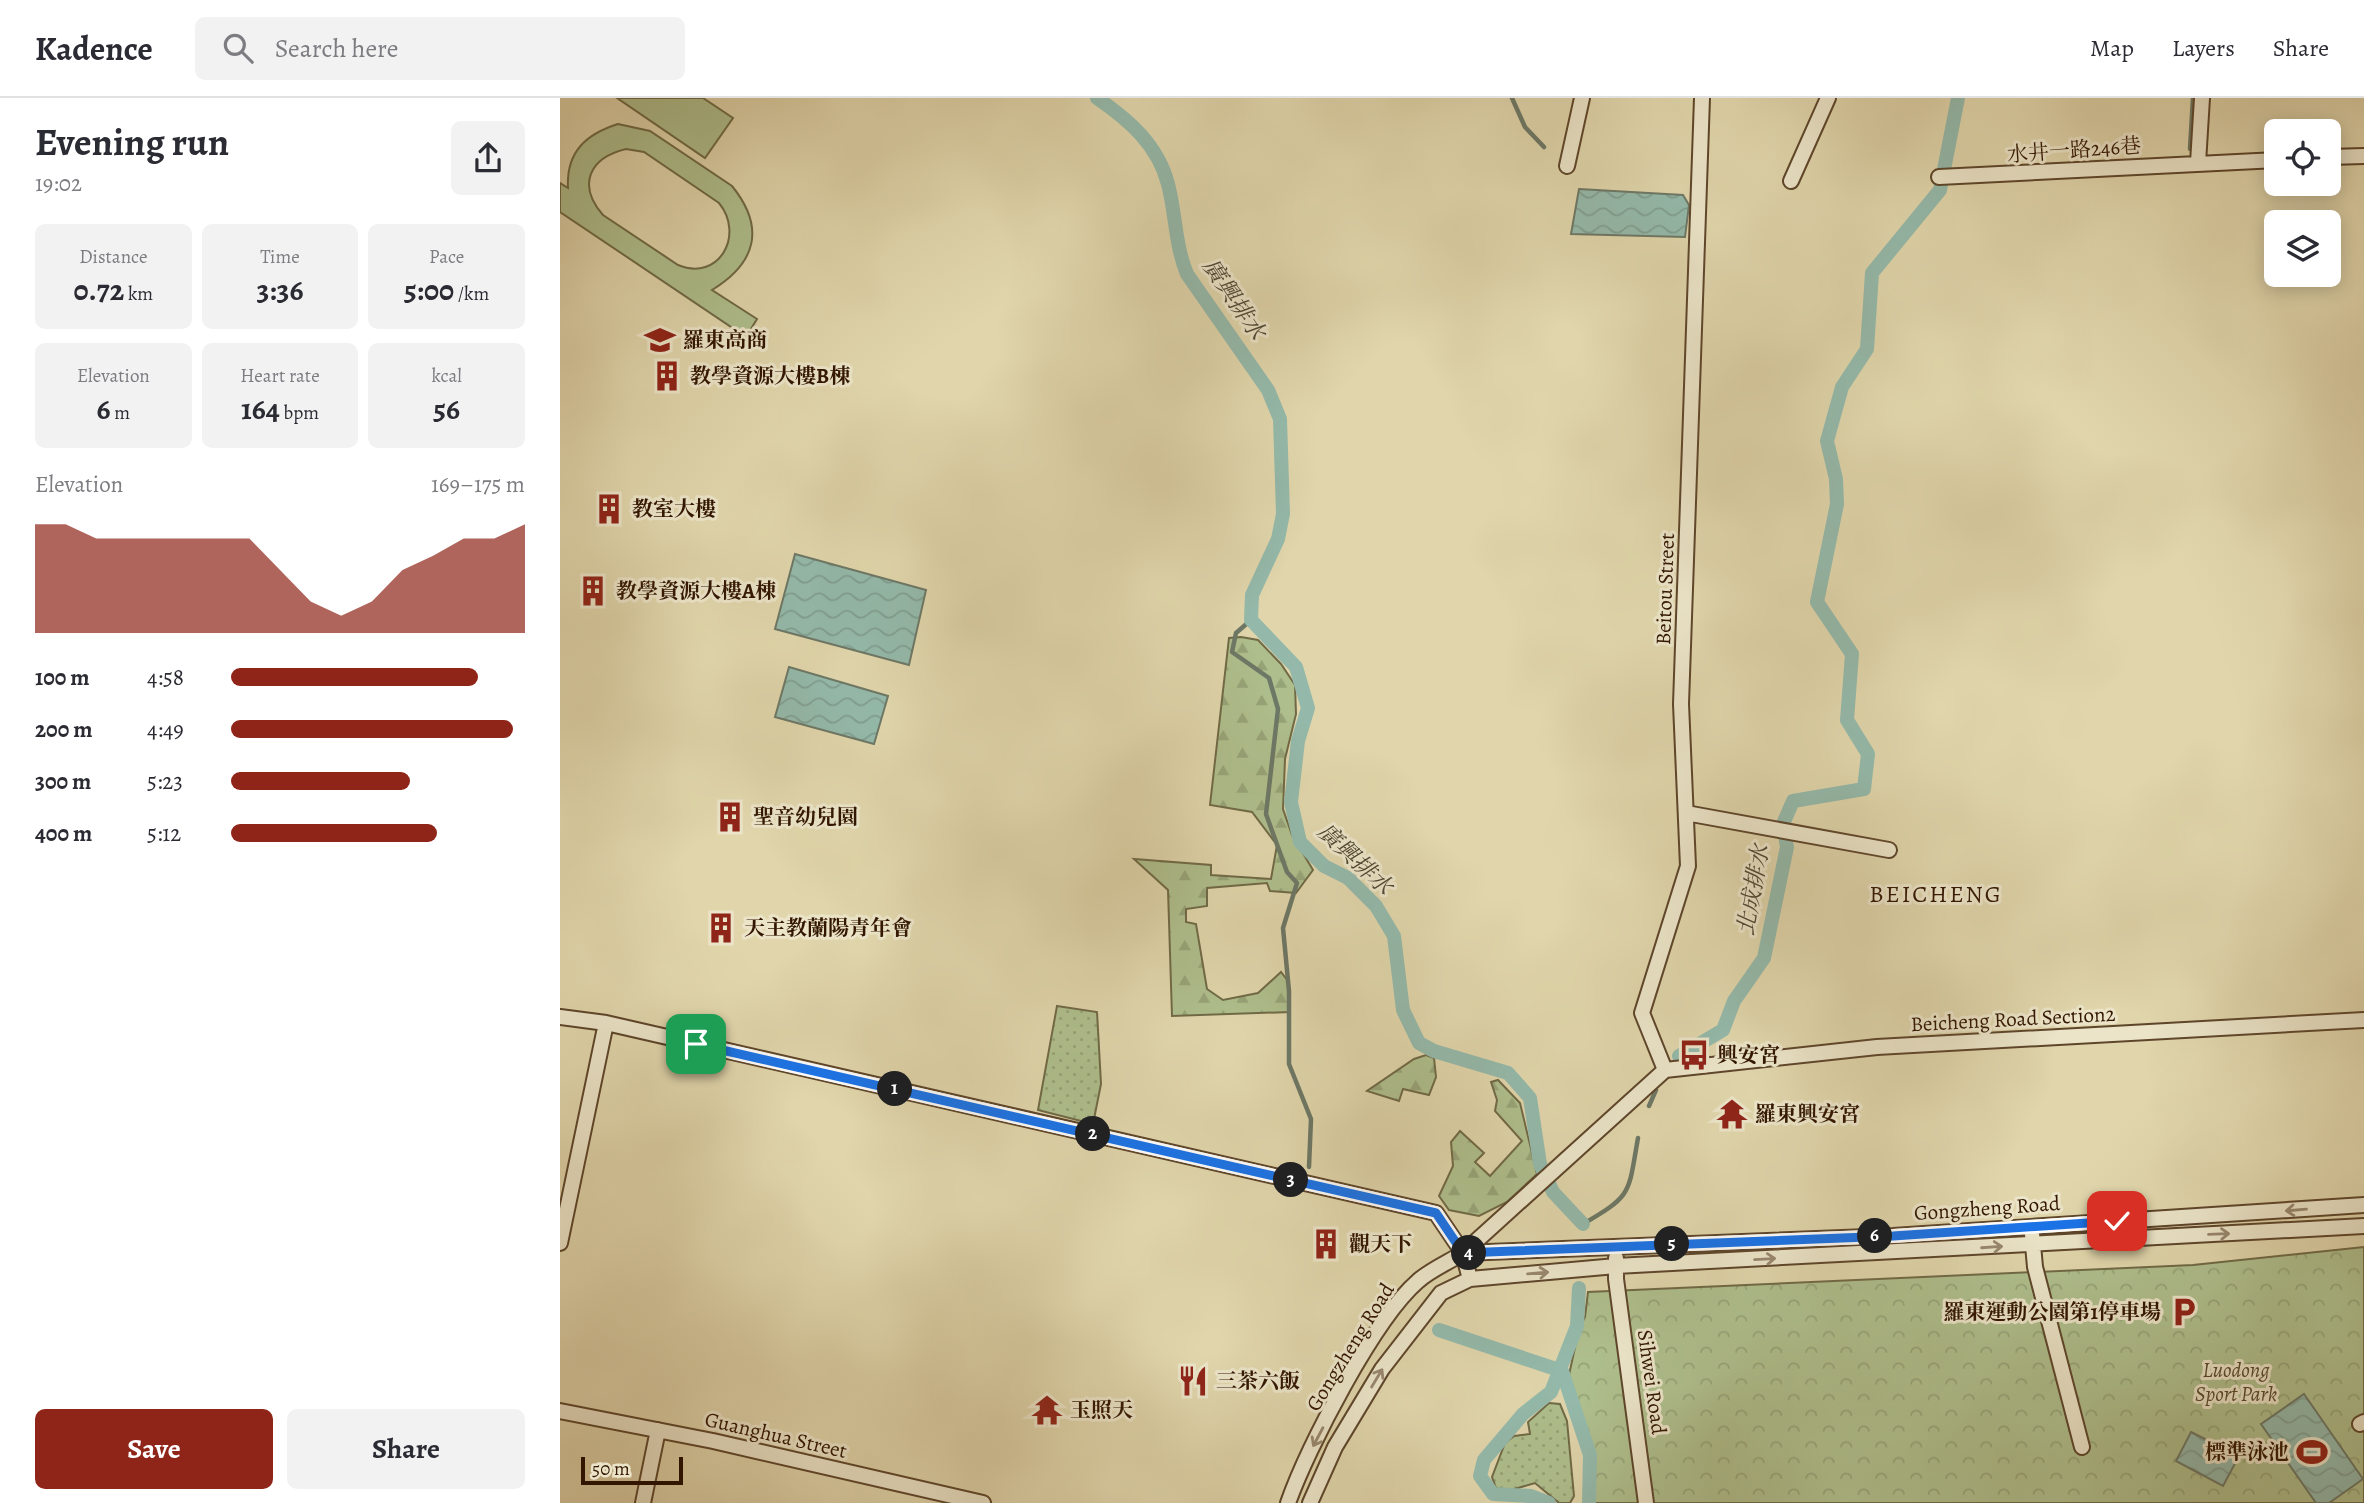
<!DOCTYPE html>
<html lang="en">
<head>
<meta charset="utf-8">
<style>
	:root { --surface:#fff; --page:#f2f2f3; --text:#2b2b33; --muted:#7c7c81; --line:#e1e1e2; --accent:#8f2418 }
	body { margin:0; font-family:Alegreya,"Noto Serif TC",serif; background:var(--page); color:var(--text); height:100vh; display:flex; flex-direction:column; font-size:26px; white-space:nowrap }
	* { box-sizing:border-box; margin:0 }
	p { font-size:23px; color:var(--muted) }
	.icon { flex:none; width:38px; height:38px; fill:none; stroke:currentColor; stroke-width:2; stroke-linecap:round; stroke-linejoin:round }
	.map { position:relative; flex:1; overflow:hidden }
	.sheet { display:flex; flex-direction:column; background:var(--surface); width:560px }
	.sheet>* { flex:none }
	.controls { position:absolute; left:1704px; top:21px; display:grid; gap:14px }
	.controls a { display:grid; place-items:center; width:77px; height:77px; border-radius:10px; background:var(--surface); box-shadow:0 4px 18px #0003; font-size:35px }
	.scale { position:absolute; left:21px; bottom:18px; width:102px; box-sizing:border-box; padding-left:7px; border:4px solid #321600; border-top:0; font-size:19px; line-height:24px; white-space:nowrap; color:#321600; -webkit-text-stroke:5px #ebe4c8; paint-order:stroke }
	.pin { position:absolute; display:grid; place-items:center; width:60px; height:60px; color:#fff; margin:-30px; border-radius:14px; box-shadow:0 4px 10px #0006 }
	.km { position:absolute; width:35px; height:35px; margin:-18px; border-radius:50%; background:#222; color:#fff; font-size:19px; line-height:35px; text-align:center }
	.round { display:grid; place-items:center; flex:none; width:74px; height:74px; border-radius:10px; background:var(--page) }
	.overview { display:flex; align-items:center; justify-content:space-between; height:119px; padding:0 35px }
	h1 { font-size:38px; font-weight:700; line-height:52px }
	.stats { display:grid; grid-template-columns:repeat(3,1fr); gap:10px; height:119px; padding:7px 35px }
	.stats div { display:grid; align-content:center; border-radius:10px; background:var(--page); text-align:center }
	.stats b { font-size:30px; font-weight:700 }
	.stats small { font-size:19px; font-weight:400 }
	.stats p { font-size:19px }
	.chart { height:196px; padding:14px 35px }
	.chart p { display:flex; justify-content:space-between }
	.chart svg { width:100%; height:126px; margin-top:7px; fill:var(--accent); opacity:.7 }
	.cta { display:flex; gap:14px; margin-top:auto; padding:14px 35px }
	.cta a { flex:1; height:80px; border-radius:10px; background:var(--accent); color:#fff; font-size:28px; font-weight:700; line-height:80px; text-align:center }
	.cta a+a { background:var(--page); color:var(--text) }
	ul { padding:0 35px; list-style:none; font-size:23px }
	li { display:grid; grid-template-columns:112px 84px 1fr; align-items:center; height:52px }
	li i { height:18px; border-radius:9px; background:var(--accent) }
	header { display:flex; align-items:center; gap:42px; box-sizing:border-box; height:98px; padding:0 35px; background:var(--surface); border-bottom:2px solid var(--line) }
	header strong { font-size:33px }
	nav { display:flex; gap:38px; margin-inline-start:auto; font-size:24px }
	.search { width:490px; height:63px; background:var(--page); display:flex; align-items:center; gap:18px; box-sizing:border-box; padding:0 24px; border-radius:10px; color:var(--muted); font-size:26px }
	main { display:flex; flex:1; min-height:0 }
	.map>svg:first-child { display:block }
</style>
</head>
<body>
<header>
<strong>Kadence</strong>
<div class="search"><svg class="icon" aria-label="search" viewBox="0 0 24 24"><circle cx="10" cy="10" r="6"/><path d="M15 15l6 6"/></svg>Search here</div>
<nav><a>Map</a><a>Layers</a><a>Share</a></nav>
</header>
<main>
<section class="sheet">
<div class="overview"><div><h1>Evening run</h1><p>19:02</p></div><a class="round"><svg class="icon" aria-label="share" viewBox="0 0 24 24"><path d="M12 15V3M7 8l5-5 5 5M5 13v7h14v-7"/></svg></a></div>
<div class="stats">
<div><p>Distance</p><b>0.72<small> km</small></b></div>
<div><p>Time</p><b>3:36</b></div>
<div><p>Pace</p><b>5:00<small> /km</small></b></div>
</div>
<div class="stats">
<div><p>Elevation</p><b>6<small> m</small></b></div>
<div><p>Heart rate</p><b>164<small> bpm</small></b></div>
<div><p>kcal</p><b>56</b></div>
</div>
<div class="chart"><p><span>Elevation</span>169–175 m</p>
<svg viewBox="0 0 160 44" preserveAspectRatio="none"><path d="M0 44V6L10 6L20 11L30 11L40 11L50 11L60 11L70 11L80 22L90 33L100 38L110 33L120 22L130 17L140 11L150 11L160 6V44z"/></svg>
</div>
<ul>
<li><b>100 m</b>4:58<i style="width:84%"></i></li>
<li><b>200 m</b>4:49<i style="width:96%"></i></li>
<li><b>300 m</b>5:23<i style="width:61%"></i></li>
<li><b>400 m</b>5:12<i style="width:70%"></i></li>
</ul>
<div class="cta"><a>Save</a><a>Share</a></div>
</section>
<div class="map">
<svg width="1804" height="1405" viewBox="0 0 1804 1405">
	<defs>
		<pattern id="grass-dots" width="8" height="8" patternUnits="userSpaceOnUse" patternTransform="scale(1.75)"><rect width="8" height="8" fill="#aebe8c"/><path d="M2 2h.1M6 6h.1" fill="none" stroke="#96a377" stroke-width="1.8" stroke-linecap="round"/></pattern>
		<pattern id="forest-firs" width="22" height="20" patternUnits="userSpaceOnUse" patternTransform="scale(1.75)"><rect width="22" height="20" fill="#aebe8c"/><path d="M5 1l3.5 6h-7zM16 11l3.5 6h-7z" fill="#96a377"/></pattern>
		<pattern id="park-crowns" width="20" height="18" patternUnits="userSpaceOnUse" patternTransform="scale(1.75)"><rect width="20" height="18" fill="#aebe8c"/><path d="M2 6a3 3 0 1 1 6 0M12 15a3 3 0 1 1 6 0" fill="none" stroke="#96a377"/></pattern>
		<pattern id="water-waves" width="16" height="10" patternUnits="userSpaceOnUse" patternTransform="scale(1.75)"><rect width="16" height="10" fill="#94b9aa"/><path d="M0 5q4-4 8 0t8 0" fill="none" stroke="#809e90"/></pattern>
	</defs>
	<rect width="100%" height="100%" fill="#e0d5ab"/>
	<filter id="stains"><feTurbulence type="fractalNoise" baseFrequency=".00286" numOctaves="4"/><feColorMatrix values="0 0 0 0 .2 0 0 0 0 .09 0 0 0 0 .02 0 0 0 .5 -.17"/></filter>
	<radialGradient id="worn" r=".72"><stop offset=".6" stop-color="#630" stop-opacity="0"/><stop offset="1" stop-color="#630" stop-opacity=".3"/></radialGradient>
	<path fill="url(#grass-dots)" stroke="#706a46" stroke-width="2" d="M497,908L537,914L541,986L533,1026L478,1012Z
		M989,1305L1000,1306L1007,1323L1014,1398L1010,1405H999L975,1385L948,1393L936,1390L932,1379L945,1345L954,1338L970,1336L968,1324Z"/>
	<path fill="url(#forest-firs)" stroke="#706a46" stroke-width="2" d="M681,539L698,542L721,566L735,587L736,616L725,661L723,711L732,737L753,772L736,795L710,793L707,785L647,790V808L626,811V824L636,826L647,891L663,902L698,895L721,874L728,883L730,914L612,918L608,792L574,761L651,767V777L711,781L717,747L692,714L650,707L669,540Z
		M866,957L874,960L876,979L869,997L843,991L839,1003L807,993L854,961Z
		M938,982L960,1005L977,1076L947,1104L919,1118L889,1112L879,1098L893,1068L891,1044L900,1033L924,1055L915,1064L930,1078L962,1043L935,1013L937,1002L931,984Z"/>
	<path fill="url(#park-crowns)" stroke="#706a46" stroke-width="2" d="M1804,1149V1405H1031L1026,1334L1007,1286L1019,1231L1025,1219L1028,1194L1633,1167Z"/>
	<path fill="#aebe8c" stroke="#706a46" stroke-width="2" fill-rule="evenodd" d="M57,0H143L173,20L145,60Z
		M58,26L90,33L172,88C206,130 196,165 152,192L197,221L186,239L0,114V85L8,90C6,54 26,36 58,26ZM66,51L84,54L159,105C185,137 159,184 118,167L43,117C17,87 29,60 66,51Z"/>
	<path fill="url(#water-waves)" stroke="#6d7866" stroke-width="2" d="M1019,91L1123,97L1129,107L1125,139L1011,136Z
		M235,456L366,492L349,567L215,531Z
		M229,569L328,598L314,646L215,619Z
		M1744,1296L1803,1381L1769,1405H1756L1701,1326Z
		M1631,1334L1679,1358L1663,1388L1616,1363Z"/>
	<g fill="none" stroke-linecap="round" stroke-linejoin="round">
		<path stroke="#6d7866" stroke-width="4.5" d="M952,0L965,29L984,49
			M1630,51L1633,0
			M691,522L676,535L672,554L709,580L718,611L706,716L727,774L737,785L723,830L729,893V966L751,1021L749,1069
			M1089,1008L1096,992
			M1023,1126C1073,1097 1068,1096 1078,1040"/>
		<path stroke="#94b9aa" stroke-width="14" d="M537,0C569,22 598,47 608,86C616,117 615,147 627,176L708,292L720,321L723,416L718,441L692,497L691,522L736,569L748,610L738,643L731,704L740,744L764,768L788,780L816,808L834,838L843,912L859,945L874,953L948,975L970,1000L980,1066L993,1094L1023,1126
			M1119,958L1163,932L1174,903L1204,860L1227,749L1223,726L1233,703L1304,691L1308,656L1287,622L1292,556L1257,504L1277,406L1276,381L1267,343L1282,289L1307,251L1312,175L1380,92L1398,0
			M879,1232L1002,1273L1030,1357L1029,1405
			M989,1405L971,1398L933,1396L920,1378L924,1362L963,1316L991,1294L1017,1228L1019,1190"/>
		<g stroke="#5e462b" stroke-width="18">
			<path id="minor" d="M1769,59L1804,58
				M1638,65L1642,0
				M1007,68L1022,0
				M1379,79L1717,62
				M1231,83L1268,0
				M1126,715L1329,752
				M0,919L46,925L876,1115L903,1155L910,1181
				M1105,972L1082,915L1128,768L1121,606L1142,0
				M1472,1136L1475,1169L1522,1349
				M0,1145L46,925
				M903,1155L1105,972L1317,949L1804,922
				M1056,1160V1181L1086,1405
				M0,1313L153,1343L423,1405
				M1800,1326L1804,1324
				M83,1405L98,1332
				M728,1405C748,1349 814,1221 858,1183C870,1172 889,1164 903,1155L1333,1138L1804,1107
				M750,1405L775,1349L822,1271L881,1195L910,1181L1056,1168L1804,1128"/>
		</g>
		<use href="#minor" stroke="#ebe4c8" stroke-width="14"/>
	</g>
	<defs><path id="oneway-shaft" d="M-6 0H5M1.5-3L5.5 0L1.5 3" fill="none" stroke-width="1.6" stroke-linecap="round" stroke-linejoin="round" transform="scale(1.75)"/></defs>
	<g stroke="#98876e">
		<use href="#oneway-shaft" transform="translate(1736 1112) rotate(175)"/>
		<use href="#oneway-shaft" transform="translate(1659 1136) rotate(-2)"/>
		<use href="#oneway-shaft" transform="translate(1432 1149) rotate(-4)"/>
		<use href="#oneway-shaft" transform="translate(1205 1161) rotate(-3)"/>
		<use href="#oneway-shaft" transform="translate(978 1175) rotate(-5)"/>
		<use href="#oneway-shaft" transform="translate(817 1280) rotate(-59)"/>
		<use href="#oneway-shaft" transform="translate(758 1339) rotate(118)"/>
	</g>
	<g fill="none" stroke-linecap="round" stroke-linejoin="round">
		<g stroke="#fff" stroke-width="14">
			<path id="route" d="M136,946L876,1115L903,1155L1333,1138L1557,1123"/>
		</g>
		<use href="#route" stroke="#1a73e8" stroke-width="9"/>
	</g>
	<defs>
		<g id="school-bare" transform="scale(2.415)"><path d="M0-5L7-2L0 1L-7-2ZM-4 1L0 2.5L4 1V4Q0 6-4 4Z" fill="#8f2418" stroke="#ebe4c8" stroke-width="2.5" paint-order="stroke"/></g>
		<g id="building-bare" transform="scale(2.415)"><path d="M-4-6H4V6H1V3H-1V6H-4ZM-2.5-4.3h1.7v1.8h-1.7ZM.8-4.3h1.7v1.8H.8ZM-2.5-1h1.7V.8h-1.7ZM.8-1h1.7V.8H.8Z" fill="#8f2418" stroke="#ebe4c8" stroke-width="2.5" paint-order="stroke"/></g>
		<g id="bus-bare" transform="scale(2.415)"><path d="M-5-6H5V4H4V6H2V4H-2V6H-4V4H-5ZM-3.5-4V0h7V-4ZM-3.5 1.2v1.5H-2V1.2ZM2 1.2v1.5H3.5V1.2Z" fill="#8f2418" stroke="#ebe4c8" stroke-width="2.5" paint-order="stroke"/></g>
		<g id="temple-bare" transform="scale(2.415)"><path d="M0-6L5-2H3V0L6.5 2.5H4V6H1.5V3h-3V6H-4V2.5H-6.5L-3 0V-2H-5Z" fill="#8f2418" stroke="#ebe4c8" stroke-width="2.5" paint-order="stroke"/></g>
		<g id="parking-bare" transform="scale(2.415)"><path d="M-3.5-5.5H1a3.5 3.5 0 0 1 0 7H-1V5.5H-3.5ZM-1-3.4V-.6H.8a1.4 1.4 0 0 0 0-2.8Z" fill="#8f2418" stroke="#ebe4c8" stroke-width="2.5" paint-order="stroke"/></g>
		<g id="restaurant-bare" transform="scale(2.415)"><path d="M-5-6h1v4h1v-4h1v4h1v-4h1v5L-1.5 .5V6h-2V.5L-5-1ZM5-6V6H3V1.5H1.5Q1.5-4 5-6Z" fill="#8f2418" stroke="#ebe4c8" stroke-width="2.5" paint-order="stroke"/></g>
		<g id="stadium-bare" transform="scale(2.415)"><path d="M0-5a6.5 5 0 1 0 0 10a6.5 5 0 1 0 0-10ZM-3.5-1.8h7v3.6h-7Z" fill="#8f2418" stroke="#ebe4c8" stroke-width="2.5" paint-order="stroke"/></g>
	</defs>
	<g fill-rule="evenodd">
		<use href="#school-bare" x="100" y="242"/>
		<use href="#building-bare" x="107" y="278"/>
		<use href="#building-bare" x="49" y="411"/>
		<use href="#building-bare" x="33" y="493"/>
		<use href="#building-bare" x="170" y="719"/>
		<use href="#building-bare" x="161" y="830"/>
		<use href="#bus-bare" x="1134" y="957"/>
		<use href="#temple-bare" x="1172" y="1016"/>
		<use href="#building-bare" x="766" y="1146"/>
		<use href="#parking-bare" x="1624" y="1214"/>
		<use href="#restaurant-bare" x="633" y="1283"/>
		<use href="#temple-bare" x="487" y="1312"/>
		<use href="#stadium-bare" x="1752" y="1354"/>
	</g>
	<g text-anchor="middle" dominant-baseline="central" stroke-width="6" stroke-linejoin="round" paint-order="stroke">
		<g font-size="21" fill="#321600" stroke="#ebe4c8">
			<text transform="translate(1514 52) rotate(-4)">水井一路246巷</text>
			<text transform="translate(1105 491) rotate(-88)">Beitou Street</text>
			<text transform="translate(1453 921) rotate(-3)">Beicheng Road Section2</text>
			<text transform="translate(1427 1110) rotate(-4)">Gongzheng Road</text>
			<text transform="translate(790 1249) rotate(-58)">Gongzheng Road</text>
			<text transform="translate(1092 1284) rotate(82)">Sihwei Road</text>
			<text transform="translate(216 1337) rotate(13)">Guanghua Street</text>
		</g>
		<g font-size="21" font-weight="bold" fill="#321600" stroke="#ebe4c8" text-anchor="start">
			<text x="123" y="242">羅東高商</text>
			<text x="130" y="278">教學資源大樓B棟</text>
			<text x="72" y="411">教室大樓</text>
			<text x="56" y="493">教學資源大樓A棟</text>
			<text x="193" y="719">聖音幼兒園</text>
			<text x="184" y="830">天主教蘭陽青年會</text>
			<text x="1157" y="957">興安宮</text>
			<text x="1195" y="1016">羅東興安宮</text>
			<text x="789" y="1146">觀天下</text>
			<text x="1601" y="1214" text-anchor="end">羅東運動公園第1停車場</text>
			<text x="656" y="1283">三茶六飯</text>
			<text x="510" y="1312">玉照天</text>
			<text x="1729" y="1354" text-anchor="end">標準泳池</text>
		</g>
		<g font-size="21" font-style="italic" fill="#57482a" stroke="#ebe4c8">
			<text x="1676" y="1272">Luodong<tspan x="1676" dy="24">Sport Park</tspan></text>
		</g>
		<g font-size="23" font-style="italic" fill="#4f4733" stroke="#ebe4c8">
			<text transform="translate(674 201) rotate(56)">廣興排水</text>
			<text transform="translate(795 761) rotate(43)">廣興排水</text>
			<text transform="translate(1193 792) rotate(-80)">北成排水</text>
		</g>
		<g font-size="24" letter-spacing="2" fill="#321600" stroke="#ebe4c8">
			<text x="1376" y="796">BEICHENG</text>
		</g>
	</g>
	<rect width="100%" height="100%" filter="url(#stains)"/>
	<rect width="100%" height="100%" fill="url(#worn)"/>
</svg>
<div class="controls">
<a><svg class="icon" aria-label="locate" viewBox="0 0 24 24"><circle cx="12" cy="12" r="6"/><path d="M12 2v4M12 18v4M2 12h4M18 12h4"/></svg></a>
<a><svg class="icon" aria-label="layers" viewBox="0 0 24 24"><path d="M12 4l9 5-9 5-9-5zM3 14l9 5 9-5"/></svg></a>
</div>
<div class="scale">50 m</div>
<div class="pin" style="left:136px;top:946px;background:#1e9e55"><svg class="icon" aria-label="arrive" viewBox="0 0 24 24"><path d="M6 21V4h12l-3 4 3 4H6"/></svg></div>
<div class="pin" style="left:1557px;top:1123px;background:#d93025"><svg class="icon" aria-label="check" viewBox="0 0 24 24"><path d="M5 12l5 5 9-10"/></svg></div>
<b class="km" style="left:335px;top:991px">1</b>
<b class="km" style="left:533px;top:1036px">2</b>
<b class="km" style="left:731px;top:1082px">3</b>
<b class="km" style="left:909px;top:1155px">4</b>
<b class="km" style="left:1112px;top:1146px">5</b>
<b class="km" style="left:1315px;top:1138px">6</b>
</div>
</main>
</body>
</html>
